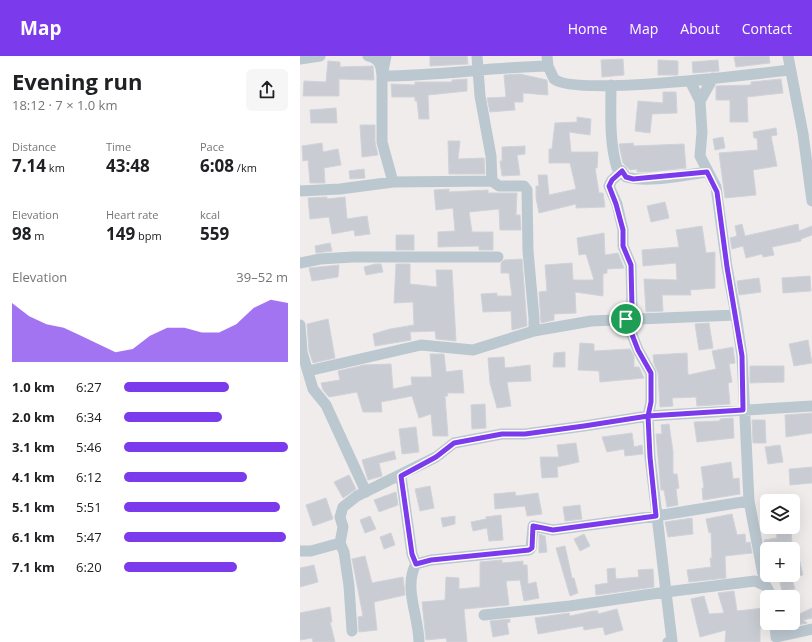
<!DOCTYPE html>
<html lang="en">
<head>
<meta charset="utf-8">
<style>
	:root { --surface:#fff; --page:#f6f6f6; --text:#202124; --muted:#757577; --accent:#7c3aed }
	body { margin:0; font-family:"Open Sans",sans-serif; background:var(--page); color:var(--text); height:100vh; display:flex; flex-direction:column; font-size:15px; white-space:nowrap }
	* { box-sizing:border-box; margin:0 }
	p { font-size:13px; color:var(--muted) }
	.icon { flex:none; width:22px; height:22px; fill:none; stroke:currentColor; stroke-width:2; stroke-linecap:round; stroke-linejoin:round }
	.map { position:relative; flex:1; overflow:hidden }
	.side { display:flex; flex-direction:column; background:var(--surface); width:300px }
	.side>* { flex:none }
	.fabs { position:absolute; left:460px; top:438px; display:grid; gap:8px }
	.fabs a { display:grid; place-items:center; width:40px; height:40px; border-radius:6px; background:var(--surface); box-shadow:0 4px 16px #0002; font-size:20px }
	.pin { position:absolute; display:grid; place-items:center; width:34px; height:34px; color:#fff; margin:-17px; border:2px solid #fff; border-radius:50%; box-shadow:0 1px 4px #0007 }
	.round { display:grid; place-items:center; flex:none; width:42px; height:42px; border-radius:6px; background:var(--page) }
	.head { display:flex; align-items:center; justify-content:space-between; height:68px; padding:0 12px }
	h1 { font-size:22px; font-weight:700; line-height:30px }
	.figures { display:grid; grid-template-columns:repeat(3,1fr); gap:6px; height:68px; padding:4px 12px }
	.figures div { display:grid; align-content:center }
	.figures b { font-size:17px; font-weight:700 }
	.figures small { font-size:11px; font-weight:400 }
	.figures p { font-size:11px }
	.chart { height:112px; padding:8px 12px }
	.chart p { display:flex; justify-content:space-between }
	.chart svg { width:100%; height:72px; margin-top:4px; fill:var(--accent); opacity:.7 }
	ul { padding:0 12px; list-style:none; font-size:13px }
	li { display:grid; grid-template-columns:64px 48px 1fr; align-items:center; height:30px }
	li i { height:10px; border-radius:5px; background:var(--accent) }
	header { display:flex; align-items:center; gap:24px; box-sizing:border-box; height:56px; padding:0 20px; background:var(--accent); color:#fff }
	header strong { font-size:19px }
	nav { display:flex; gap:22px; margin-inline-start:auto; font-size:14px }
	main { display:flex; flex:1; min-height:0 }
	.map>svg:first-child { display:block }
</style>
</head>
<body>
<header>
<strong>Map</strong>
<nav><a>Home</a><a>Map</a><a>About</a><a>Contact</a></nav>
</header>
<main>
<section class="side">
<div class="head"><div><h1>Evening run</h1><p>18:12 · 7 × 1.0 km</p></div><a class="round"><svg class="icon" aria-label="share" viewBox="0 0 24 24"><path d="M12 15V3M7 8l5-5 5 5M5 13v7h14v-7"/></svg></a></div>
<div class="figures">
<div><p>Distance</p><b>7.14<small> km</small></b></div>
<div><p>Time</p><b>43:48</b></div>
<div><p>Pace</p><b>6:08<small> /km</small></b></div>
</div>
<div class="figures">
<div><p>Elevation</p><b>98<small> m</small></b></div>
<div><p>Heart rate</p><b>149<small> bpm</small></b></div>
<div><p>kcal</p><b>559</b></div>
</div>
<div class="chart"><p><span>Elevation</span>39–52 m</p>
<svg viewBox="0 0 160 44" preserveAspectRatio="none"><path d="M0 44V8L10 16L20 21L30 23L40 28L50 33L60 38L70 36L80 28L90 23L100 23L110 26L120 26L130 21L140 11L150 6L160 8V44z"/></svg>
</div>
<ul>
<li><b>1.0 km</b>6:27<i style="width:64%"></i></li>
<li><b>2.0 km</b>6:34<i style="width:60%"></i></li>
<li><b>3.1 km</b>5:46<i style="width:100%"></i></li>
<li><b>4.1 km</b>6:12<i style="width:75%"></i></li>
<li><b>5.1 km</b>5:51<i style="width:95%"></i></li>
<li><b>6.1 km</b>5:47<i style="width:99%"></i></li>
<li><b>7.1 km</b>6:20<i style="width:69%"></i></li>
</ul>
</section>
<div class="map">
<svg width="512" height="586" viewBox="0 0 512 586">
	<rect width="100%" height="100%" fill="#f0ecec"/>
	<path fill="#c9ccd2" stroke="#d0d3d9" d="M130,0H167L168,8L130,10Z
		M445,0H469L470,7L436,11L434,1Z
		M323,3L324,19L302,21L301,4Z
		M358,4L378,5V19H358Z
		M418,4L419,15L393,17L392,6Z
		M28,5L40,6V11L73,10L74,24L39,23V40H3L4,25L26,26Z
		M220,18L247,24L248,39L223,37V46H214L215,54L190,56L187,42L206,41L204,19Z
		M167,23V35L128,39L129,63H119L117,45H115V41H92L91,28L115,29V26H152V24Z
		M481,23L483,37L447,41L448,66H430V44H416V30L451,29V26Z
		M363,36H376L377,57L352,58L350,77L335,75L338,45L363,47Z
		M36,52L37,67H11L10,54Z
		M277,61L291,63L290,79L269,76L271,96H298L297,112H295L299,137H303L305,151L276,152V148L239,157L236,142V130H239L238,119H247L249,139L276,133L270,107H249V93H252L255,67L277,66Z
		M60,69H75V86L78,99L62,101Z
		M476,72L477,79L471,80L477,110L453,114L456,139L425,142L419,97L458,94L457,82H454L453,76Z
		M423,81L425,92L415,94L413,83Z
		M148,85H160L158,103L184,102L185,118H149Z
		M22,87L23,96L38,93L41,109L24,112L25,127H10L8,104L3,105L2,90Z
		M333,87L334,90L384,88L386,112L350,116H337V113L330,114L323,107L319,88Z
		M225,90V98L217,99L220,119L202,120L200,105H202V91Z
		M64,113L65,122L50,123L49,115Z
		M149,133V136L188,134V137H217L216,159H220L221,174H200L199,153L169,156L172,176H193V194H179V190L138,191V176L155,175L153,152L136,154L134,134Z
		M27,141V143L45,141L47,163L67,160L70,178L55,180L54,174L32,178L29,161L10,163L8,142Z
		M365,146L369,162L351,166L347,150Z
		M442,168L445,180L498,168L499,175L512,170V179L501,183V185L472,191L474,199L463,201L462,198L446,202L443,190L432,193L430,182L437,180L435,170Z
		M402,170L406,197L415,196V232L390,234L391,239H362L363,255L346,256L344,223L377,224L376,207L343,210L342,194L379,191L376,174Z
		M304,177L305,199L318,197L324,212L307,213V217L303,218V240L275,236L276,257L254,258V264L241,267L239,236L247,235L245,209L272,207L273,224H294L286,198L279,199L277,182Z
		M96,179H114V194H96Z
		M30,187L32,195L16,197L15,190Z
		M222,203L227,270L212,274L211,255L183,256L181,238L197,237V240H212L209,217H201V207L204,204Z
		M75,208H81L83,216L66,219L64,211Z
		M96,208H110V228L137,231L136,214H152L156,285L136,283L135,275L110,276L111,284L75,290L73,278L90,273L114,269L113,246L94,247Z
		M39,209L38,221L12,225L9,212Z
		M510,220L511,235L483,237L482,222Z
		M459,222L461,236L439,239L437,225Z
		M28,263L35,302L13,307L9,295L7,268Z
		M409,267L413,292L399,294L395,268Z
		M508,284L512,307L494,310L489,288Z
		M280,287L294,288V295L330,293L334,300V311H339L344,322L300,326L299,315L278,314Z
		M433,291L435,307L429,308L432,326L428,327L430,348L397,350L396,341L372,342L373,350L360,351L358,317L354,308L353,299L387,297L388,319L416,313L412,295Z
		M265,296V311H253L254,297Z
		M130,298H144L146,316L162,314L164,337H147L148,340H145L148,380H133L131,358L119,362L112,340L81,346L82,356H63L57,336L29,341L23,334L21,327L40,324L38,315L64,309L91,308L93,333L112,329L111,321H132Z
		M204,301L205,312L230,309L231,325L207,326L211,350L197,352L190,327L188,302Z
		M450,310H484V326L450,327Z
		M185,348L186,372L172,373L171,349Z
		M512,357V377L486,381L485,359Z
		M433,362L434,382L397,386L394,366L420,365V363Z
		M452,364H465L466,387H453Z
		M369,368L373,396V418H377L379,432L376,433L378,449L367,451L364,434H361L356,378H362L361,369Z
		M116,371L119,396L102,398L99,373Z
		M332,377L334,391L342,389L343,398L325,400L324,393L307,396L302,381Z
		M276,387L279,406L257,411L258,421L242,422L240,401H259L257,389Z
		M480,389L483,406L468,408L465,391Z
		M94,395L96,403L79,407L82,420L68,424L62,404Z
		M431,406L433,423L439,422L440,438L403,444L402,432H404L401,411Z
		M512,411V427L490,429L489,413Z
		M49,419L56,433L43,442L34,426Z
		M130,430L134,452L120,455L115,433Z
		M96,436L98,449L79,456L74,444Z
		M215,436L216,440L238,437L242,458L227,460L225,450L195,453L194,438Z
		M26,442L33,463L13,470L6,449Z
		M280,449L282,463L265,465L263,451Z
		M432,458L437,479L445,478L446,487L450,486L452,497L425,500L426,522L389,526L387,514L411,511L410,502H412L411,476L409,477L406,463Z
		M201,459L203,484L189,485L187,472L173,475L171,466L186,463V461Z
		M70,460L76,473L65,477L60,464Z
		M155,460V468L143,471L141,462Z
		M392,462L393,478L368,481L365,466Z
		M476,471H491L492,489L474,490L475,493H467V500L464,484L477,482Z
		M91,477L95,489L84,493L80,481Z
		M239,478L245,480L247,496L239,497Z
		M284,478L290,490L280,495L274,483Z
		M265,490L272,522H274L278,537L270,540L256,492Z
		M493,490H496L503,519L493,521Z
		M65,500L72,527L103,521L105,539L74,546L77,574L59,576L58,561L63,560L52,503Z
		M202,504V507L223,505V509H227L228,528L236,526L239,542L224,545L220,524L206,525L209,549L164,553L167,586H147L146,582L126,584L122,546L145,544L146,521L159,522V533L180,531V506Z
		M14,509L18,526L0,531V512Z
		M315,512L316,523L339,521L338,514L353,513L354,531L296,539L295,529L308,527L307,513Z
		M481,519H491L495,533L482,535L480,526H483Z
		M434,535L437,555L464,552L467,571L460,572V586H425L426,574L400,581L391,543L404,540L409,558L424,557L418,537Z
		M30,551L32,566H30L35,586H13L12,582L0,584V557Z
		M512,552V562L503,564L507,567L482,572V567H493V561Z
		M317,553L323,574L305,579L303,571L284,574L283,570L238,578L235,562L269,557L270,560L293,555H298V558Z
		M210,563V566L207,567L209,578L193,581L190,565Z"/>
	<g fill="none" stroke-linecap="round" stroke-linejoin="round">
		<path stroke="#bcc8d0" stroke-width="11" d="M68,0C80,3 81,9 82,20C138,20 193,11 248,10
			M86,0L82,20V86L93,126
			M177,0L180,40L191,100L192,125L199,130H224L227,134L228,195L234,262V275
			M247,0L248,10L254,23C276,41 452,18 490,14
			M488,0L503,78L512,145
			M0,3L20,0
			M390,25L400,45L402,76L400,100L416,131L427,211L436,259L442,300L449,445L465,529
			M311,29C311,56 309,86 317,112L322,115L326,121C348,127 384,119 407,116
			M400,45L413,22
			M0,135L40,133L93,126L192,125
			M0,207L20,203L53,201H198
			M0,269L2,296L13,333L26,349L66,436
			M8,315L121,289L173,294L234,275L291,265L436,259
			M101,420L112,498L116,508
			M0,495H11L40,487
			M184,559L270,550L366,536L350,401L348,360L351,346V317L338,294L326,263L332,252L331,209L323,190V174L317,148L309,130L312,124L322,115
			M475,567L476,581L512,573
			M52,575L49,530L44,496L40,487L43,471L40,461L43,451L57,440L136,401L154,387L202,378H225L284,370L348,360L512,350
			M119,586C119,561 103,531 116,508L131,504L229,494L231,492L233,470L253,474L356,460L449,445
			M368,586L372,585L366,536L455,525L466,530L472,541"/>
	</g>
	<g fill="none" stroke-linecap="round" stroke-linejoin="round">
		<g stroke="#fff" stroke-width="8">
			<path id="route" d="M326,263L338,294L351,317V346L348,360L284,370L225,378H202L154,387L136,401L101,420L112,498L116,508L131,504L229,494L232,492L233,470L253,474L356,460L350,401L348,360L443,354L442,300L427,211L417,136L407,116L333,123L326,121L322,115L312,124L309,130L316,148L323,174V190L331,209L332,252L326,263"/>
		</g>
		<use href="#route" stroke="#7c3aed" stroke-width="5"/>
	</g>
</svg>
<div class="fabs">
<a><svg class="icon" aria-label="layers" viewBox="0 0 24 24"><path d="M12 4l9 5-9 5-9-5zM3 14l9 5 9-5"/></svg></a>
<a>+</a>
<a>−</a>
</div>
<div class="pin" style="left:326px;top:263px;background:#1e9e55"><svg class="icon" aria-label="arrive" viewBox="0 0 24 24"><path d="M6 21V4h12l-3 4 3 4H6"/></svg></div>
</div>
</main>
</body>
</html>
